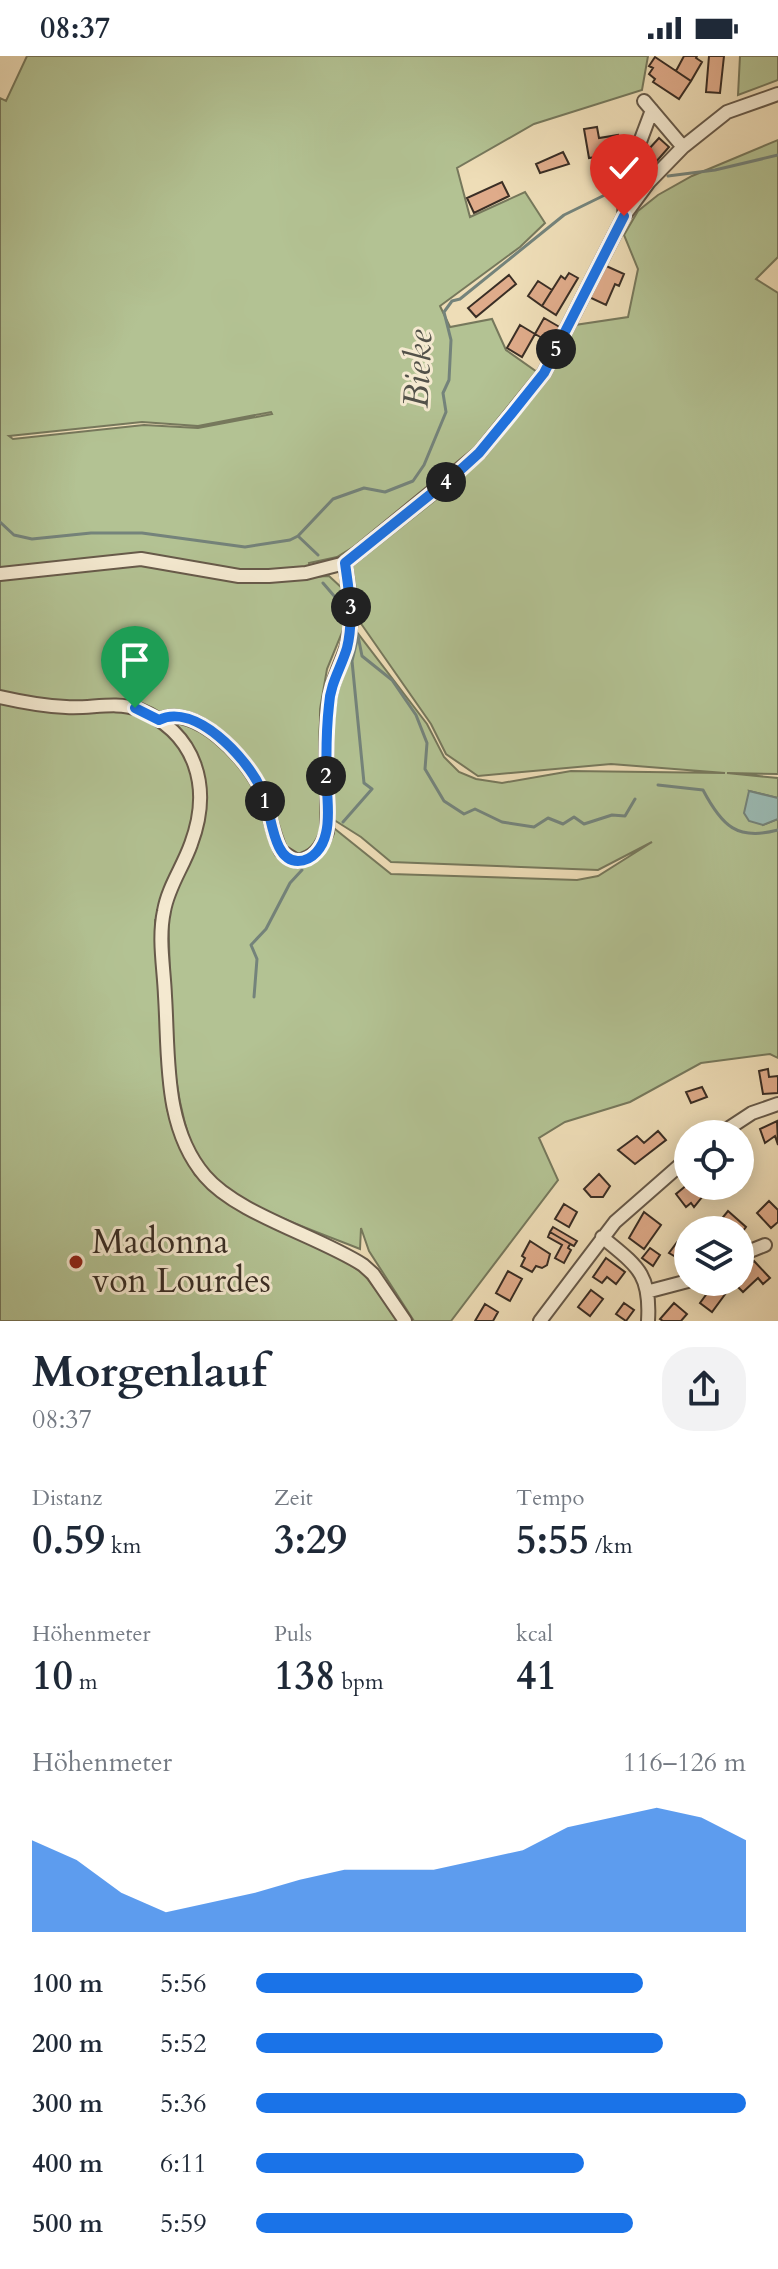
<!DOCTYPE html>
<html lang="de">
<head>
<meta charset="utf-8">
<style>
	:root { --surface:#fff; --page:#f2f2f3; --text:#1f2937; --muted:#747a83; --accent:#1a73e8 }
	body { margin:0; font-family:Cardo,serif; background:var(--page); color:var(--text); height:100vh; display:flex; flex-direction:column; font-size:30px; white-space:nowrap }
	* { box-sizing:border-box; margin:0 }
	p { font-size:26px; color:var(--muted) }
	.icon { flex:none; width:44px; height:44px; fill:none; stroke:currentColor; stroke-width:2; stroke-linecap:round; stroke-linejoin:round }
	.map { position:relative; height:1265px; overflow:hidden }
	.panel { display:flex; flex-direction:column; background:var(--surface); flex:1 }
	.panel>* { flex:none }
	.fabs { position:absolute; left:674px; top:1064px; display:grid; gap:16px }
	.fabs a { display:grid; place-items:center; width:80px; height:80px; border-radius:50%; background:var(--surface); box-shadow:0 4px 20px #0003; font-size:40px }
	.pin { position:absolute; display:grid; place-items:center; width:68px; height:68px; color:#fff; margin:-82px -34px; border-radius:50% 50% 50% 0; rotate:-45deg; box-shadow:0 0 8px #0007 }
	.pin .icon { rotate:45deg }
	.km { position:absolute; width:40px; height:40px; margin:-20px; border-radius:50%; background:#222; color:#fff; font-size:22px; line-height:40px; text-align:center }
	.round { display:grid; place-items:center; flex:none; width:84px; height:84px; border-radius:32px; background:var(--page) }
	.head { display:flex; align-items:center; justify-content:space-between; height:136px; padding:0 32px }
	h1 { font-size:44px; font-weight:700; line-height:60px }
	.stats { display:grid; grid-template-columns:repeat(3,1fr); gap:12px; height:136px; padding:8px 32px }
	.stats div { display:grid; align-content:center }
	.stats b { font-size:40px; font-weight:700 }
	.stats small { font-size:22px; font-weight:400 }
	.stats p { font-size:22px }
	.chart { height:224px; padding:16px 32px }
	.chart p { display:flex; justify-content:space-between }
	.chart svg { width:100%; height:144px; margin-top:8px; fill:var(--accent); opacity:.7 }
	ul { padding:0 32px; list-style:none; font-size:26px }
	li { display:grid; grid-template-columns:128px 96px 1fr; align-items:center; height:60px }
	li i { height:20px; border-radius:10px; background:var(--accent) }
	.status { display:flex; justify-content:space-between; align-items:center; height:56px; padding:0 40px; background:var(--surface); direction:ltr }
	.status svg { height:22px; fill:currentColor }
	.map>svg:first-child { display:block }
</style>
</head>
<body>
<div class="status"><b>08:37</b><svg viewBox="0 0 49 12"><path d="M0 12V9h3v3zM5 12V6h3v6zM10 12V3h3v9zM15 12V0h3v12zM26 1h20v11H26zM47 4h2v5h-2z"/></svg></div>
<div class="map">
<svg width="778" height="1265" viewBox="0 0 778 1265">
	<rect width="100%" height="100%" fill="#eeddb7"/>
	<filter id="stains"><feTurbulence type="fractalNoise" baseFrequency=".0025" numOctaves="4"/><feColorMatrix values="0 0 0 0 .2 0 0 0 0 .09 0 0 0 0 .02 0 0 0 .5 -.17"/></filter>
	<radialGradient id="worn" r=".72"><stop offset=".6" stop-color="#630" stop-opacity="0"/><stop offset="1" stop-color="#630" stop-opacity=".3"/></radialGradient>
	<path fill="#b3c293" stroke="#76785c" stroke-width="2" fill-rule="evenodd" d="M27,0H648L642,34L534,68L457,112L470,161L525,136L545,167L520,191L440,250L450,271L492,263L506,294L537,316L477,392L358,488L337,501L309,507L311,521L329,520L343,533V574L327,613L320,653V713L325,765L391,818L577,824L598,820L652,786L598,814L391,806L361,781L331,762L330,693L336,639L356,575L427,668L444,701L459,716L476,723L502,727L571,715L725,717L611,708L478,720L446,698L431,668L355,559L351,511L453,430L483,399L575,269L628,261L638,213L624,179L638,155L658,139L692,120L778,84V201L756,223L778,237V718L727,717L778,722V742L749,735L763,769L778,763V1002L770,998L701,1007L630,1046L565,1066L539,1082L558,1124L451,1265H414L369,1195L361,1172L360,1193C306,1171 239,1152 199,1107C194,1101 192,1091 190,1084C166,1012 172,934 168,860L155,864L167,1053L178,1088L195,1119L228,1147L341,1203L363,1217L399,1265H0V523L29,521L26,509L0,512V42L6,45ZM271,356L272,358L198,372L144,369L13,383L9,380L142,366L198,370Z
		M740,0H778V24L738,39Z"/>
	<path fill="#9bbbb5" stroke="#74837b" stroke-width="2" d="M749,735L778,742V763L763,769L749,765L744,757Z"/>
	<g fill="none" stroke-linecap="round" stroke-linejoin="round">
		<path stroke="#74837b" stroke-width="3" d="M668,120L715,114L778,99
			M630,130L644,127
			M0,466L14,479L32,483L91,477H142L245,491L290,484L298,480L333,443L364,432L385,436L413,425L424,409L446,356L443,337L449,324L451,284L444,256L452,245L460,243L564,159L615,134
			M298,480L318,499
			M323,527L341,548
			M358,580L362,600L392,624L416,659L427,687L425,713L444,745L464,758L475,753L502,766L534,771L548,762L563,768L574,761L584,768L612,759L625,760L635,743
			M658,729L703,734C722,770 737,785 778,774
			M343,766L372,733L364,727L352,605L358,580
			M254,941L257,903L251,889L266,873L290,827L302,814"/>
	</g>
	<path fill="#dfab8a" stroke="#3a2e25" stroke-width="2" d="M684,0H697L696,2L702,6L691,25L676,15Z
		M709,0H724L720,37L706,36Z
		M655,1L691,25L679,43L653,26L655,23L649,18L653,12L649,10Z
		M597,71L599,82L618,79L621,97L589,102L584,73Z
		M659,82L669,91L648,115L637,106Z
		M563,96L569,108L540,117L536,108Z
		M502,126L509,140L474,157L467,142Z
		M604,209L624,218L619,230L615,228L606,249L589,241Z
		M569,217L578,222L556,259L542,250L561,220L565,223Z
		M509,219L516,228L476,261L468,252Z
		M538,225L552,234L542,250L528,240Z
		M544,262L563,273L554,289L535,278Z
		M520,269L535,278L522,301L507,292Z
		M768,1013L769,1021L778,1020V1037L763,1038L759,1015Z
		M702,1031L707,1041L691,1047L686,1036Z
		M777,1065L778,1089L775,1080L765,1087L760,1073Z
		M658,1075L666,1084L635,1108L618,1094L637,1080L644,1087Z
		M599,1118L610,1130L603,1141H591L584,1133Z
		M688,1128L702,1141L694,1151L691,1147L686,1151L676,1138Z
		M769,1145L778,1154V1166L771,1172L757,1157Z
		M564,1148L577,1156L569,1171L555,1163Z
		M728,1155L746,1171L740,1179V1174H730L719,1166Z
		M644,1156L661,1169L644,1193L629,1182Z
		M553,1171L577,1185L574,1190L550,1176Z
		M550,1176L574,1190L570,1188L568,1192L571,1194L564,1207L555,1202L562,1189L548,1181Z
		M681,1181L688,1186V1208L669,1197Z
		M530,1185L550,1198L547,1209L542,1212L536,1210L532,1216L521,1210L525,1202L522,1200Z
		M650,1192L660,1199L653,1210L642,1202Z
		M606,1202L625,1216L616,1228L607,1221L602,1227L593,1221Z
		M754,1205L770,1222L763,1228L758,1222L743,1236L733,1226H740V1218Z
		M508,1215L522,1223L510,1245L496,1237Z
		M714,1228L726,1237L712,1256L700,1247Z
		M591,1234L603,1243L590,1260L578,1251Z
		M624,1247L634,1254L626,1265L616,1258Z
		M674,1247L687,1258L681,1265H663L660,1263Z
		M485,1248L498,1256L493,1265H475Z"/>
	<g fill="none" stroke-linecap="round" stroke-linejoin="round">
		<g stroke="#675a4a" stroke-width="16">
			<path id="minor" d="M644,45L683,91
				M624,160L626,123L652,54
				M0,518L141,503L239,520H269L306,517L345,507L479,397L544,317L624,160L649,126L683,91L727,56L778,38
				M0,641C22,646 44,650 66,651C89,653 115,645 138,653C197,677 212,732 191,788C183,811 168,831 164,855C158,883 164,912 165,940C169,1000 163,1071 205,1120C237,1158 318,1180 363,1209L373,1218L405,1265
				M159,664C195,646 249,704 262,736C269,755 272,776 281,795L297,805C314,802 321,792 327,776C329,733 323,689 329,646C331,626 340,611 346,593C355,564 349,536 345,507
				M720,1078L752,1057L778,1048
				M602,1181C637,1210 651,1217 648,1265
				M740,1199L765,1189
				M650,1235L688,1225
				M540,1265L615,1166L688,1102"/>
		</g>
		<use href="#minor" stroke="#f4e9d0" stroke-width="12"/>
	</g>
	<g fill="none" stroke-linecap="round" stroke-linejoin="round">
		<g stroke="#fff" stroke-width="16">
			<path id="route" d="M135,652L159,664C195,646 247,702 261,733C270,751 270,773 279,791C283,799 289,805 298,805C313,805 323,791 326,777C330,762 327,744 327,729C326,702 326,676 329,649C330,628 341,612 347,592C354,563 349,536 345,507L457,417L479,397L512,357L544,317L624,160"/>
		</g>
		<use href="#route" stroke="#1a73e8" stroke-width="10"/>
	</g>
	<circle fill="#8f2418" stroke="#f4e9d0" stroke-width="3" cx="76" cy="1206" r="8"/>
	<g text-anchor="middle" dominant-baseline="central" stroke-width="6" stroke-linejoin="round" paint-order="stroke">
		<g font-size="34" fill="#3a2e25" stroke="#f4e9d0" text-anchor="start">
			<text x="92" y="1186">Madonna<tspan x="92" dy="39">von Lourdes</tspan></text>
		</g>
		<g font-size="36" font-style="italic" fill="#525149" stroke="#f4e9d0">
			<text transform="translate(418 313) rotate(-87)">Bieke</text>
		</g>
	</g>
	<rect width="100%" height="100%" filter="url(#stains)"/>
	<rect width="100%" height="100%" fill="url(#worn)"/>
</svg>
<div class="fabs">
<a><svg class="icon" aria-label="locate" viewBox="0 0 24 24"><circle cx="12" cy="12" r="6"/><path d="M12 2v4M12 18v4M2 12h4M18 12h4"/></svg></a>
<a><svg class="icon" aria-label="layers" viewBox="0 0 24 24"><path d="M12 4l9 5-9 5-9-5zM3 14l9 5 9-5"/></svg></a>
</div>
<div class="pin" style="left:135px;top:652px;background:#1e9e55"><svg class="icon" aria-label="arrive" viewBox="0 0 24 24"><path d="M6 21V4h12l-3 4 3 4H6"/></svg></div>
<div class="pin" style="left:624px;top:160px;background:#d93025"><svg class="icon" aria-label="check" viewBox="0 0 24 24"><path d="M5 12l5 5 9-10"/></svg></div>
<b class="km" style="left:265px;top:745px">1</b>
<b class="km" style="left:326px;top:720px">2</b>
<b class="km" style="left:351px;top:551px">3</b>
<b class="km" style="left:446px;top:426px">4</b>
<b class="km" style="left:556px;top:293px">5</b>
</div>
<section class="panel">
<div class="head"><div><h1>Morgenlauf</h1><p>08:37</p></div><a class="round"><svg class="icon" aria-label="share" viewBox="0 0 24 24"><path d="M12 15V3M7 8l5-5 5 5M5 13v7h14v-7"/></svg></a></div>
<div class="stats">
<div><p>Distanz</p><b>0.59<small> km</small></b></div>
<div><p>Zeit</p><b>3:29</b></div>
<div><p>Tempo</p><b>5:55<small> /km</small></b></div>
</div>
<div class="stats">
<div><p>Höhenmeter</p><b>10<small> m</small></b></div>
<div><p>Puls</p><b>138<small> bpm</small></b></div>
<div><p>kcal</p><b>41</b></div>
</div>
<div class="chart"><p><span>Höhenmeter</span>116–126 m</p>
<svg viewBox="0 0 160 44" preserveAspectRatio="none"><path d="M0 44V16L10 22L20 32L30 38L40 35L50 32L60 28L70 25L80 25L90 25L100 22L110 19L120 12L130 9L140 6L150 9L160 16V44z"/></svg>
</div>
<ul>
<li><b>100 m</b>5:56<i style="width:79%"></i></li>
<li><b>200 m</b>5:52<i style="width:83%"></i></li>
<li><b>300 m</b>5:36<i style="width:100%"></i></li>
<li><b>400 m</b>6:11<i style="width:67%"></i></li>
<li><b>500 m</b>5:59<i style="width:77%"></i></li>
</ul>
</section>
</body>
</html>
